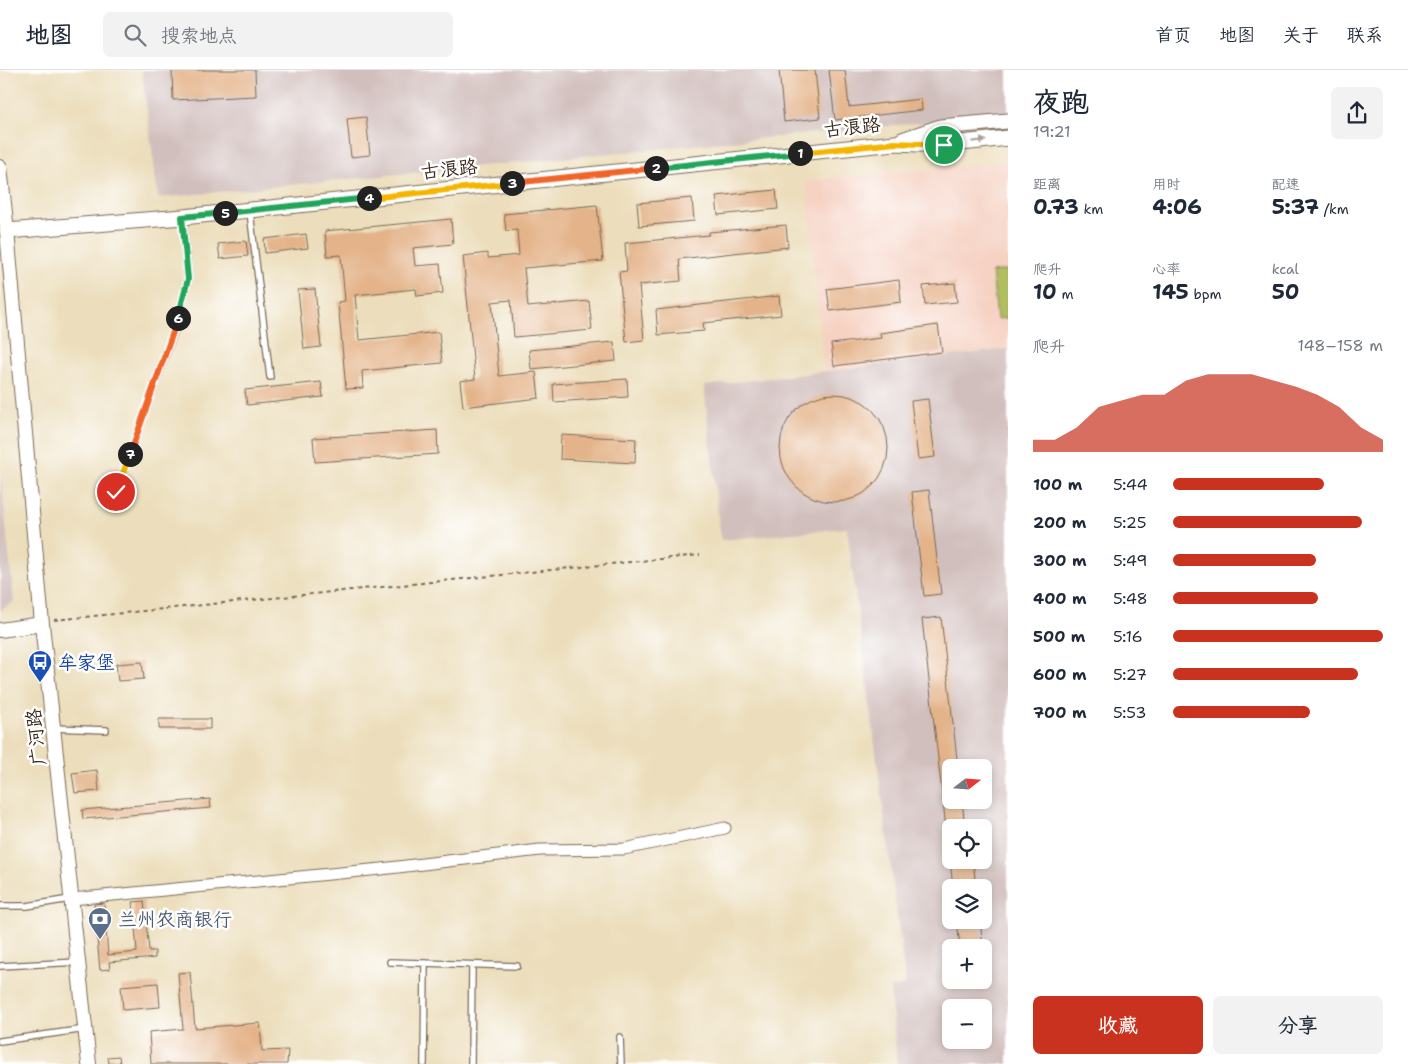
<!DOCTYPE html>
<html lang="zh">
<head>
<meta charset="utf-8">
<style>
	:root { --surface:#fff; --page:#f2f2f3; --text:#1f2937; --muted:#747a83; --line:#e0e1e3; --accent:#c8321e }
	body { margin:0; font-family:"Shantell Sans","LXGW WenKai TC",sans-serif; background:var(--page); color:var(--text); height:100vh; display:flex; flex-direction:column; font-size:19px; white-space:nowrap }
	* { box-sizing:border-box; margin:0 }
	p { font-size:16px; color:var(--muted) }
	.icon { flex:none; width:28px; height:28px; fill:none; stroke:currentColor; stroke-width:2; stroke-linecap:round; stroke-linejoin:round }
	.map { position:relative; flex:1; overflow:hidden }
	.panel { display:flex; flex-direction:column; background:var(--surface); width:400px }
	.panel>* { flex:none }
	.needle { width:32px; rotate:73deg }
	.tools { position:absolute; left:942px; top:689px; display:grid; gap:10px }
	.tools a { display:grid; place-items:center; width:50px; height:50px; border-radius:8px; background:var(--surface); box-shadow:0 2px 8px #0003; font-size:25px }
	.pin { position:absolute; display:grid; place-items:center; width:42px; height:42px; color:#fff; margin:-21px; border:2px solid #fff; border-radius:50%; box-shadow:0 1px 5px #0007 }
	.km { position:absolute; width:25px; height:25px; margin:-12px; border-radius:50%; background:#222; color:#fff; font-size:14px; line-height:25px; text-align:center }
	.round { display:grid; place-items:center; flex:none; width:52px; height:52px; border-radius:8px; background:var(--page) }
	.overview { display:flex; align-items:center; justify-content:space-between; height:85px; padding:0 25px }
	h1 { font-size:28px; font-weight:700; line-height:38px }
	.stats { display:grid; grid-template-columns:repeat(3,1fr); gap:8px; height:85px; padding:5px 25px }
	.stats div { display:grid; align-content:center }
	.stats b { font-size:21px; font-weight:700 }
	.stats small { font-size:14px; font-weight:400 }
	.stats p { font-size:14px }
	.chart { height:140px; padding:10px 25px }
	.chart p { display:flex; justify-content:space-between }
	.chart svg { width:100%; height:90px; margin-top:5px; fill:var(--accent); opacity:.7 }
	.action { display:flex; gap:10px; margin-top:auto; padding:10px 25px }
	.action a { flex:1; height:58px; border-radius:8px; background:var(--accent); color:#fff; font-size:20px; font-weight:700; line-height:58px; text-align:center }
	.action a+a { background:var(--page); color:var(--text) }
	ul { padding:0 25px; list-style:none; font-size:16px }
	li { display:grid; grid-template-columns:80px 60px 1fr; align-items:center; height:38px }
	li i { height:12px; border-radius:6px; background:var(--accent) }
	header { display:flex; align-items:center; gap:30px; box-sizing:border-box; height:70px; padding:0 25px; background:var(--surface); border-bottom:1px solid var(--line) }
	header strong { font-size:24px }
	nav { display:flex; gap:28px; margin-inline-start:auto; font-size:18px }
	.search { width:350px; height:45px; background:var(--page); display:flex; align-items:center; gap:12px; box-sizing:border-box; padding:0 18px; border-radius:8px; color:var(--muted); font-size:19px }
	main { display:flex; flex:1; min-height:0 }
	.map>svg:first-child { display:block }
</style>
</head>
<body>
<header>
<strong>地图</strong>
<div class="search"><svg class="icon" aria-label="search" viewBox="0 0 24 24"><circle cx="10" cy="10" r="6"/><path d="M15 15l6 6"/></svg>搜索地点</div>
<nav><a>首页</a><a>地图</a><a>关于</a><a>联系</a></nav>
</header>
<main>
<div class="map">
<svg width="1008" height="994" viewBox="0 0 1008 994">
	<rect width="100%" height="100%" fill="#fff"/>
	<filter id="ink" filterUnits="userSpaceOnUse"><feTurbulence type="fractalNoise" baseFrequency=".02" numOctaves="2"/><feDisplacementMap in="SourceGraphic" scale="10" xChannelSelector="R" yChannelSelector="G"/><feConvolveMatrix kernelMatrix="1 2 1 2 8 2 1 2 1" color-interpolation-filters="sRGB"/></filter>
	<filter id="wash" filterUnits="userSpaceOnUse"><feTurbulence type="fractalNoise" baseFrequency=".0096" numOctaves="4" result="noise"/><feDisplacementMap in="SourceGraphic" scale="20" xChannelSelector="R" yChannelSelector="G"/><feGaussianBlur stdDeviation="1.12" result="paint"/><feColorMatrix in="noise" values="0 0 0 0 0 0 0 0 0 0 0 0 0 0 0 0 0 1.4 0 .05"/><feComposite in="paint" operator="in"/></filter>
	<g filter="url(#wash)">
		<rect width="100%" height="100%" fill="#ecdebc"/>
		<path fill="#f6d2c3" d="M1008,91V278L824,301L806,111Z"/>
		<path fill="#d1bfbd" fill-rule="evenodd" d="M142,0H1008V44L158,128Z
			M1008,279V994H897L890,918L906,915L847,458L721,470L704,316ZM951,698H984V730H951ZM951,758H984V790H951ZM951,818H984V850H951ZM951,878H984V910H951ZM951,938H984V970H951Z
			M0,399L14,531L0,541Z"/>
		<path fill="#b1be61" stroke="#767440" d="M1008,200V248L997,249L992,202Z"/>
		<g id="blocks">
			<path fill="#e4b389" d="M172,0H255L256,26L173,30Z
				M779,0H815L820,48L784,52Z
				M829,0H845L849,37L921,29L922,40L835,50Z
				M366,47L370,85L351,87L347,49Z
				M776,120L778,139L718,145L716,126Z
				M692,128L694,151L639,156L637,133Z
				M597,135L603,191L524,198L528,237L589,231L592,260L514,267L511,230L492,232L499,306L536,302L539,328L463,337L460,311L475,309L463,186L488,183V188L519,185L517,160L506,161L504,144Z
				M451,149L453,174L413,178L415,196L440,194L443,223L417,226L416,219L355,225L359,270L439,262L442,293L362,301L363,318L346,319L338,232L345,231L341,185L327,186L325,161Z
				M786,155L788,177L679,189L681,211L639,215L644,270L626,272L619,202L627,201L625,173L709,165V162Z
				M306,164L308,178L265,183L264,169Z
				M246,171L248,186L220,189L218,174Z
				M899,210L901,232L830,241L827,219Z
				M955,213L957,232L925,235L923,216Z
				M315,219L321,277L304,279L298,220Z
				M779,226L781,245L703,253L704,261L658,265L656,240Z
				M938,255L942,282L834,296L831,274L881,268L880,263Z
				M614,272L616,291L531,299L529,280Z
				M627,309L628,327L554,332L553,314Z
				M321,312L323,327L247,335L245,320Z
				M780 378a54 54 0 1 1 108 0a54 54 0 1 1-108 0Z
				M928,329L935,387L918,389L911,331Z
				M437,360L438,384L315,392L313,368Z
				M561,365L636,369L635,393L560,389Z
				M929,420L941,524L924,526L912,422Z
				M941,547L958,698H951V730H962L965,758H946L922,549Z
				M142,592L144,609L118,611L116,594Z
				M159,649H210V659H159Z
				M97,700L99,721L75,723L72,703Z
				M210,729L211,738L83,749L82,740Z
				M950,790H973L976,818H953Z
				M144,831L149,881H155V888L109,892L110,899L100,900L94,834L104,833L108,885L137,882L133,832Z
				M957,850H980L983,878H960Z
				M190,902L195,958L260,953L262,981L288,980L287,994H151L149,962L183,959L178,903Z
				M158,913L160,937L123,940L121,916Z
				M119,986L120,994H109L108,987Z"/>
		</g>
	</g>
	<g filter="url(#ink)">
		<use href="#blocks" fill-opacity="0" stroke="#796955" stroke-width="1"/>
		<g fill="none" stroke-linecap="round" stroke-linejoin="round">
			<g stroke="#796955" stroke-width="8">
				<path id="service" d="M250,142L270,307
					M116,422L176,257L188,209L183,149
					M54,658L106,660
					M0,836H27L70,829
					M390,892L517,896
					M0,896L79,892
					M620,967L621,994
					M0,971L86,959
					M424,994L425,893
					M471,994L472,895"/>
			</g>
			<g stroke="#796955" stroke-width="13">
				<path id="minor" d="M72,829L381,799L540,780L624,779L725,758"/>
			</g>
			<g stroke="#796955" stroke-width="16">
				<path id="tertiary" d="M0,97L7,161L42,554L89,994
					M0,560L42,554"/>
			</g>
			<g stroke="#796955" stroke-width="17">
				<path id="secondary" d="M902,70L940,57L1008,51
					M7,161L183,147L895,73L943,75L1008,68"/>
			</g>
			<path stroke="#796955" stroke-width="2" stroke-dasharray="4 4" stroke-linecap="butt" d="M54,550L700,485"/>
			<use href="#service" stroke="#fff" stroke-width="5.5"/>
			<use href="#minor" stroke="#fff" stroke-width="11"/>
			<use href="#tertiary" stroke="#fff" stroke-width="14"/>
			<use href="#secondary" stroke="#fff" stroke-width="15"/>
		</g>
		<defs><path id="oneway-solid" d="M-6-.8H1V-3.2L6.5 0L1 3.2V.8H-6Z" transform="scale(1.25)"/></defs>
		<use fill="#a79f9a" href="#oneway-solid" transform="translate(979 71) rotate(-6)"/>
	</g>
	<g fill="none" stroke-linecap="round" stroke-linejoin="round" filter="url(#ink)">
		<g stroke="#fff" stroke-width="10">
			<path id="split-1" d="M800,83L895,73L944,75"/>
		</g>
		<g stroke="#fff" stroke-width="10">
			<path id="split-2" d="M656,98L800,83"/>
		</g>
		<g stroke="#fff" stroke-width="10">
			<path id="split-3" d="M512,113L656,98"/>
		</g>
		<g stroke="#fff" stroke-width="10">
			<path id="split-4" d="M369,128L512,113"/>
		</g>
		<g stroke="#fff" stroke-width="10">
			<path id="split-5" d="M225,143L369,128"/>
		</g>
		<g stroke="#fff" stroke-width="10">
			<path id="split-6" d="M178,248L188,209L182,147L225,143"/>
		</g>
		<g stroke="#fff" stroke-width="10">
			<path id="split-7" d="M130,384L178,248"/>
		</g>
		<g stroke="#fff" stroke-width="10">
			<path id="split-8" d="M116,422L130,384"/>
		</g>
		<use href="#split-1" stroke="#f5b400" stroke-width="6"/>
		<use href="#split-2" stroke="#22a559" stroke-width="6"/>
		<use href="#split-3" stroke="#f0652b" stroke-width="6"/>
		<use href="#split-4" stroke="#f5b400" stroke-width="6"/>
		<use href="#split-5" stroke="#22a559" stroke-width="6"/>
		<use href="#split-6" stroke="#22a559" stroke-width="6"/>
		<use href="#split-7" stroke="#f0652b" stroke-width="6"/>
		<use href="#split-8" stroke="#f5b400" stroke-width="6"/>
	</g>
	<defs>
		<g id="bus-pin" transform="scale(1.25)"><path d="M0 17L-7.5 6A9.5 9.5 0 1 1 7.5 6Z" fill="#1a4fb4" stroke="#fff"/><path d="M-5-6H5V4H4V6H2V4H-2V6H-4V4H-5ZM-3.5-4V0h7V-4ZM-3.5 1.2v1.5H-2V1.2ZM2 1.2v1.5H3.5V1.2Z" fill="#fff"/></g>
		<g id="bank-pin" transform="scale(1.25)"><path d="M0 17L-7.5 6A9.5 9.5 0 1 1 7.5 6Z" fill="#5c6f8a" stroke="#fff"/><path d="M-6-4H6V4H-6ZM0-2.3a2.3 2.3 0 1 0 0 4.6a2.3 2.3 0 1 0 0-4.6Z" fill="#fff"/></g>
	</defs>
	<g fill-rule="evenodd">
		<use href="#bus-pin" x="40" y="592"/>
		<use href="#bank-pin" x="100" y="849"/>
	</g>
	<g text-anchor="middle" dominant-baseline="central" stroke-width="5" stroke-linejoin="round" paint-order="stroke">
		<g font-size="19" fill="#3b2a1e" stroke="#fff">
			<text transform="translate(852 57) rotate(-6)">古浪路</text>
			<text transform="translate(449 99) rotate(-6)">古浪路</text>
			<text transform="translate(36 667) rotate(-96)">广河路</text>
		</g>
		<g font-size="19" fill="#164399" stroke="#fff" text-anchor="start">
			<text x="58" y="592">牟家堡</text>
		</g>
		<g font-size="19" fill="#4e5e75" stroke="#fff" text-anchor="start">
			<text x="118" y="849">兰州农商银行</text>
		</g>
	</g>
</svg>
<div class="tools">
<a><svg class="needle" viewBox="-14 -14 28 28"><path d="M0-13l5 13h-10z" fill="#e53935"/><path d="M0 13l5-13h-10z" fill="#747a83"/></svg></a>
<a><svg class="icon" aria-label="locate" viewBox="0 0 24 24"><circle cx="12" cy="12" r="6"/><path d="M12 2v4M12 18v4M2 12h4M18 12h4"/></svg></a>
<a><svg class="icon" aria-label="layers" viewBox="0 0 24 24"><path d="M12 4l9 5-9 5-9-5zM3 14l9 5 9-5"/></svg></a>
<a>+</a>
<a>−</a>
</div>
<div class="pin" style="left:944px;top:75px;background:#1e9e55"><svg class="icon" aria-label="arrive" viewBox="0 0 24 24"><path d="M6 21V4h12l-3 4 3 4H6"/></svg></div>
<div class="pin" style="left:116px;top:422px;background:#d93025"><svg class="icon" aria-label="check" viewBox="0 0 24 24"><path d="M5 12l5 5 9-10"/></svg></div>
<b class="km" style="left:800px;top:83px">1</b>
<b class="km" style="left:656px;top:98px">2</b>
<b class="km" style="left:512px;top:113px">3</b>
<b class="km" style="left:369px;top:128px">4</b>
<b class="km" style="left:225px;top:143px">5</b>
<b class="km" style="left:178px;top:248px">6</b>
<b class="km" style="left:130px;top:384px">7</b>
</div>
<section class="panel">
<div class="overview"><div><h1>夜跑</h1><p>19:21</p></div><a class="round"><svg class="icon" aria-label="share" viewBox="0 0 24 24"><path d="M12 15V3M7 8l5-5 5 5M5 13v7h14v-7"/></svg></a></div>
<div class="stats">
<div><p>距离</p><b>0.73<small> km</small></b></div>
<div><p>用时</p><b>4:06</b></div>
<div><p>配速</p><b>5:37<small> /km</small></b></div>
</div>
<div class="stats">
<div><p>爬升</p><b>10<small> m</small></b></div>
<div><p>心率</p><b>145<small> bpm</small></b></div>
<div><p>kcal</p><b>50</b></div>
</div>
<div class="chart"><p><span>爬升</span>148–158 m</p>
<svg viewBox="0 0 160 44" preserveAspectRatio="none"><path d="M0 44V38L10 38L20 32L30 22L40 19L50 16L60 16L70 9L80 6L90 6L100 6L110 9L120 12L130 16L140 22L150 32L160 38V44z"/></svg>
</div>
<ul>
<li><b>100 m</b>5:44<i style="width:72%"></i></li>
<li><b>200 m</b>5:25<i style="width:90%"></i></li>
<li><b>300 m</b>5:49<i style="width:68%"></i></li>
<li><b>400 m</b>5:48<i style="width:69%"></i></li>
<li><b>500 m</b>5:16<i style="width:100%"></i></li>
<li><b>600 m</b>5:27<i style="width:88%"></i></li>
<li><b>700 m</b>5:53<i style="width:65%"></i></li>
</ul>
<div class="action"><a>收藏</a><a>分享</a></div>
</section>
</main>
</body>
</html>
